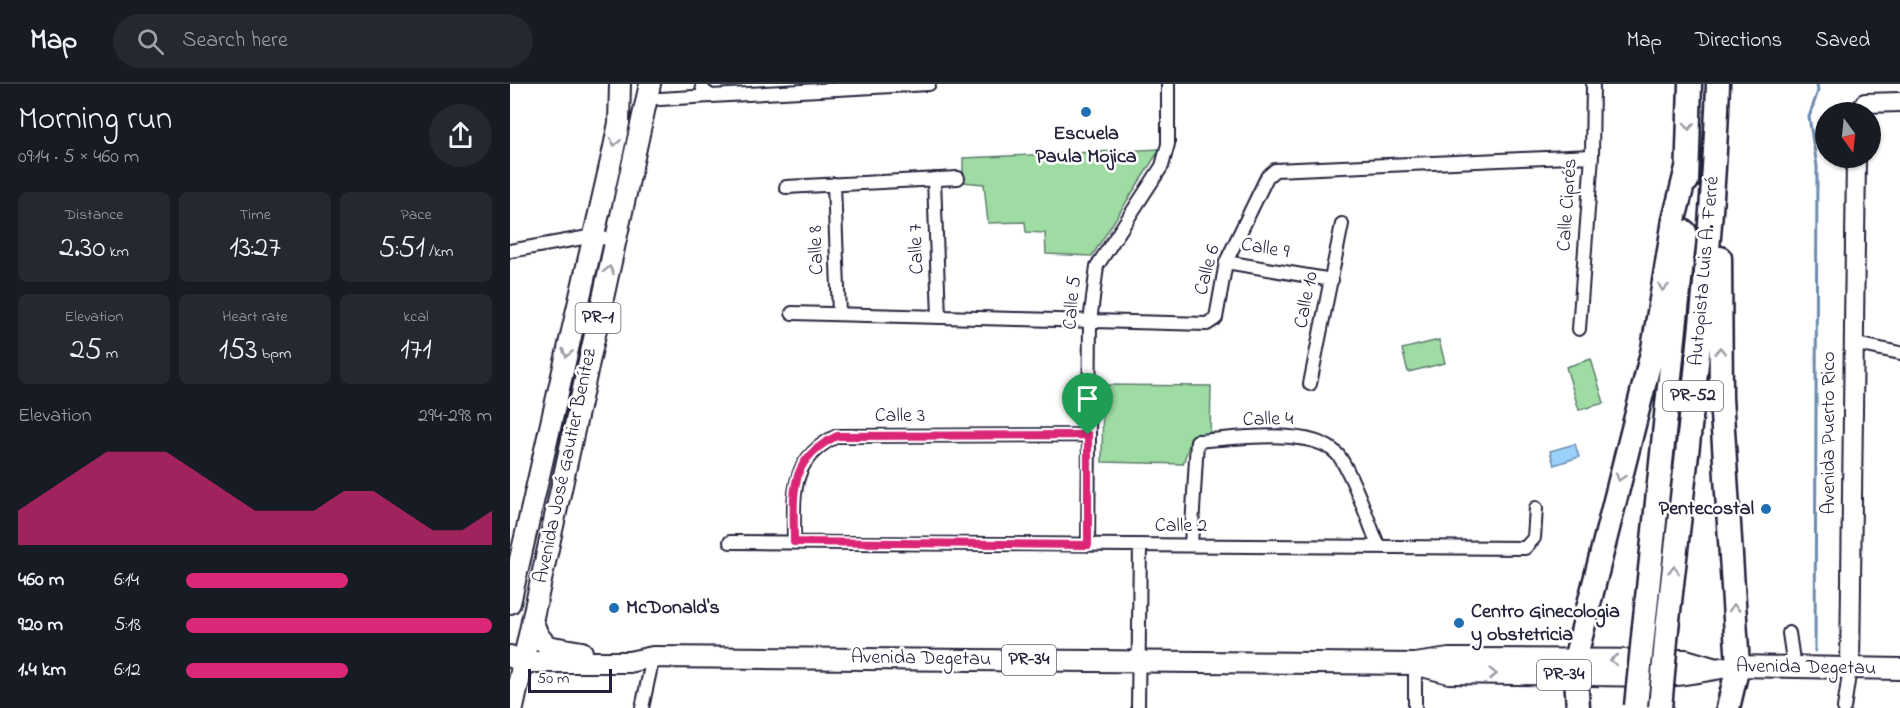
<!DOCTYPE html>
<html lang="en">
<head>
<meta charset="utf-8">
<style>
	:root { --surface:#171b24; --page:#242831; --text:#f1f3f6; --muted:#9ea1a6; --line:#363941; --accent:#db2777 }
	body { margin:0; font-family:"Indie Flower",sans-serif; background:var(--page); color:var(--text); height:100vh; display:flex; flex-direction:column; font-size:22px; white-space:nowrap }
	* { box-sizing:border-box; margin:0 }
	p { font-size:20px; color:var(--muted) }
	.icon { flex:none; width:33px; height:33px; fill:none; stroke:currentColor; stroke-width:2; stroke-linecap:round; stroke-linejoin:round }
	.map { position:relative; flex:1; overflow:hidden }
	.sheet { display:flex; flex-direction:column; background:var(--surface); width:510px }
	.sheet>* { flex:none }
	.needle { width:39px; rotate:165deg }
	.fabs { position:absolute; left:1305px; top:18px; display:grid; gap:12px }
	.fabs a { display:grid; place-items:center; width:66px; height:66px; border-radius:50%; background:var(--surface); box-shadow:0 2px 4px #0004; font-size:30px }
	.scale { position:absolute; left:18px; bottom:15px; width:84px; box-sizing:border-box; padding-left:6px; border:3px solid #22223b; border-top:0; font-size:16px; line-height:21px; white-space:nowrap; color:#22223b; -webkit-text-stroke:4px #fff; paint-order:stroke }
	.pin { position:absolute; display:grid; place-items:center; width:51px; height:51px; color:#fff; margin:-62px -26px; border-radius:50% 50% 50% 0; rotate:-45deg; box-shadow:0 0 6px #0007 }
	.pin .icon { rotate:45deg }
	.round { display:grid; place-items:center; flex:none; width:63px; height:63px; border-radius:32px; background:var(--page) }
	.overview { display:flex; align-items:center; justify-content:space-between; height:102px; padding:0 18px }
	h1 { font-size:33px; font-weight:600; line-height:45px }
	.metrics { display:grid; grid-template-columns:repeat(3,1fr); gap:9px; height:102px; padding:6px 18px }
	.metrics div { display:grid; align-content:center; border-radius:9px; background:var(--page); text-align:center }
	.metrics b { font-size:30px; font-weight:600 }
	.metrics small { font-size:16px; font-weight:400 }
	.metrics p { font-size:16px }
	.chart { height:168px; padding:12px 18px }
	.chart p { display:flex; justify-content:space-between }
	.chart svg { width:100%; height:108px; margin-top:6px; fill:var(--accent); opacity:.7 }
	ul { padding:0 18px; list-style:none; font-size:20px }
	li { display:grid; grid-template-columns:96px 72px 1fr; align-items:center; height:45px }
	li i { height:15px; border-radius:8px; background:var(--accent) }
	header { display:flex; align-items:center; gap:36px; box-sizing:border-box; height:84px; padding:0 30px; background:var(--surface); border-bottom:2px solid var(--line) }
	header strong { font-size:28px }
	nav { display:flex; gap:33px; margin-inline-start:auto; font-size:21px }
	.search { width:420px; height:54px; background:var(--page); display:flex; align-items:center; gap:15px; box-sizing:border-box; padding:0 21px; border-radius:33px; color:var(--muted); font-size:22px }
	main { display:flex; flex:1; min-height:0 }
	.map>svg:first-child { display:block }
</style>
</head>
<body>
<header>
<strong>Map</strong>
<div class="search"><svg class="icon" aria-label="search" viewBox="0 0 24 24"><circle cx="10" cy="10" r="6"/><path d="M15 15l6 6"/></svg>Search here</div>
<nav><a>Map</a><a>Directions</a><a>Saved</a></nav>
</header>
<main>
<section class="sheet">
<div class="overview"><div><h1>Morning run</h1><p>09:14 · 5 × 460 m</p></div><a class="round"><svg class="icon" aria-label="share" viewBox="0 0 24 24"><path d="M12 15V3M7 8l5-5 5 5M5 13v7h14v-7"/></svg></a></div>
<div class="metrics">
<div><p>Distance</p><b>2.30<small> km</small></b></div>
<div><p>Time</p><b>13:27</b></div>
<div><p>Pace</p><b>5:51<small> /km</small></b></div>
</div>
<div class="metrics">
<div><p>Elevation</p><b>25<small> m</small></b></div>
<div><p>Heart rate</p><b>153<small> bpm</small></b></div>
<div><p>kcal</p><b>171</b></div>
</div>
<div class="chart"><p><span>Elevation</span>294–298 m</p>
<svg viewBox="0 0 160 44" preserveAspectRatio="none"><path d="M0 44V30L10 22L20 14L30 6L40 6L50 6L60 14L70 22L80 30L90 30L100 30L110 22L120 22L130 30L140 38L150 38L160 30V44z"/></svg>
</div>
<ul>
<li><b>460 m</b>6:14<i style="width:53%"></i></li>
<li><b>920 m</b>5:18<i style="width:100%"></i></li>
<li><b>1.4 km</b>6:12<i style="width:53%"></i></li>
</ul>
</section>
<div class="map">
<svg width="1390" height="624" viewBox="0 0 1390 624">
	<rect width="100%" height="100%" fill="#fff"/>
	<filter id="ink" filterUnits="userSpaceOnUse"><feTurbulence type="fractalNoise" baseFrequency=".0167" numOctaves="2"/><feDisplacementMap in="SourceGraphic" scale="12" xChannelSelector="R" yChannelSelector="G"/><feConvolveMatrix kernelMatrix="1 2 1 2 8 2 1 2 1" color-interpolation-filters="sRGB"/></filter>
	<g filter="url(#ink)">
		<path fill="#9edca3" stroke="#607f6f" stroke-width="1.5" d="M650,65L582,172L536,170L535,149L516,148L515,138L478,139L474,100L453,98V74Z
			M929,256L935,279L898,288L892,265Z
			M1081,275L1094,319L1069,326L1056,283Z
			M593,301L701,302L700,352H682L673,380L592,378Z"/>
		<path fill="#9bd2fa" stroke="#6b8cae" stroke-width="1.5" d="M1065,360L1069,373L1044,381L1040,367Z"/>
		<g fill="none" stroke-linecap="round" stroke-linejoin="round">
			<path stroke="#6b8cae" stroke-width="3" d="M1305,567L1307,82L1299,33L1308,7L1307,0"/>
			<g stroke="#22223b" stroke-width="16">
				<path id="street" d="M192,0L193,6L201,12L419,0
					M150,15L201,12
					M424,95L429,233
					M324,100L329,230
					M276,103L448,94
					M0,167L84,152L105,157
					M716,178L822,196
					M282,229L697,240L706,234L716,178L757,93L765,86L1082,72
					M1069,245L1082,72L1083,0
					M1342,259L1390,269
					M800,300L832,140
					M220,458L1015,464L1024,454L1026,424
					M284,458C284,410 279,375 327,352L578,351
					M578,461L580,238L587,182L652,82L658,60V0
					M681,461L687,357C722,355 810,340 831,375C847,401 857,435 869,463
					M1279,549L1284,583
					M905,580V624
					M132,624L143,573
					M628,624L630,461
					M1334,624L1340,584"/>
			</g>
			<g stroke="#22223b" stroke-width="22">
				<path id="secondary" d="M1351,28L1355,19L1390,18
					M1340,584L1346,74"/>
			</g>
			<g stroke="#22223b" stroke-width="24">
				<path id="primary" d="M0,519L103,68L109,39L110,0
					M22,536L28,551L37,562L72,568
					M0,572L12,578H119L143,573L905,580L939,575L1176,576L1203,584
					M912,582L939,589L1150,592C1177,592 1201,584 1228,582L1390,585
					M3,624L140,0"/>
			</g>
			<g stroke="#22223b" stroke-width="27">
				<path id="highway" d="M1177,97L1180,0
					M1210,174L1211,314L1228,582L1218,624
					M1134,543L1175,148
					M1157,545C1177,363 1202,182 1208,0
					M1068,624L1065,576L1143,265L1164,136L1177,84"/>
			</g>
			<use href="#street" stroke="#fff" stroke-width="12"/>
			<use href="#secondary" stroke="#fff" stroke-width="18"/>
			<use href="#primary" stroke="#fff" stroke-width="20"/>
			<use href="#highway" stroke="#fff" stroke-width="22"/>
			<g stroke="#22223b" stroke-width="27" stroke-linecap="butt">
				<path id="highway-bridge" d="M1126,622L1134,543
					M1150,624L1157,545"/>
			</g>
			<use href="#highway-bridge" stroke="#fff" stroke-width="22"/>
		</g>
		<defs><path id="oneway-chevron" d="M-2-3.5L2.5 0L-2 3.5" fill="none" stroke-width="1.6" stroke-linecap="round" stroke-linejoin="round" transform="scale(1.5)"/></defs>
		<g stroke="#9c9ca7">
			<use href="#oneway-chevron" transform="translate(1179 42) rotate(92)"/>
			<use href="#oneway-chevron" transform="translate(105 58) rotate(101)"/>
			<use href="#oneway-chevron" transform="translate(99 186) rotate(-78)"/>
			<use href="#oneway-chevron" transform="translate(1153 203) rotate(99)"/>
			<use href="#oneway-chevron" transform="translate(1210 267) rotate(-91)"/>
			<use href="#oneway-chevron" transform="translate(57 269) rotate(103)"/>
			<use href="#oneway-chevron" transform="translate(1110 393) rotate(106)"/>
			<use href="#oneway-chevron" transform="translate(1164 486) rotate(-84)"/>
			<use href="#oneway-chevron" transform="translate(1224 524) rotate(-94)"/>
			<use href="#oneway-chevron" transform="translate(1104 576) rotate(180)"/>
			<use href="#oneway-chevron" transform="translate(983 590) rotate(1)"/>
		</g>
	</g>
	<g fill="none" stroke-linecap="round" stroke-linejoin="round" filter="url(#ink)">
		<g stroke="#fff" stroke-width="12">
			<path id="route" d="M578,351V461L284,458C284,409 277,376 327,352Z"/>
		</g>
		<use href="#route" stroke="#db2777" stroke-width="8"/>
	</g>
	<g fill="#1f6fb2" stroke="#fff" stroke-width="2">
		<circle cx="576" cy="28" r="6"/>
		<circle cx="1256" cy="425" r="6"/>
		<circle cx="104" cy="524" r="6"/>
		<circle cx="949" cy="539" r="6"/>
	</g>
	<g text-anchor="middle" dominant-baseline="central" stroke-width="5" stroke-linejoin="round" paint-order="stroke">
		<g fill="#fff" stroke="#646476" stroke-width="1.5">
			<rect x="65.5" y="219" width="45" height="30" rx="4.5"/>
			<rect x="1153" y="297" width="60" height="30" rx="4.5"/>
			<rect x="492" y="561" width="54" height="30" rx="4.5"/>
			<rect x="1027" y="576" width="54" height="30" rx="4.5"/>
		</g>
		<g font-size="18" font-weight="bold" fill="#22223b">
			<text x="88" y="234">PR-1</text>
			<text x="1183" y="312">PR-52</text>
			<text x="519" y="576">PR-34</text>
			<text x="1054" y="591">PR-34</text>
		</g>
		<g font-size="20" font-weight="bold" fill="#22223b" stroke="#fff" text-anchor="start">
			<text x="576" y="50" text-anchor="middle">Escuela<tspan x="576" dy="23">Paula Mojica</tspan></text>
			<text x="1244" y="425" text-anchor="end">Pentecostal</text>
			<text x="116" y="524">McDonald's</text>
			<text x="961" y="528">Centro Ginecologia<tspan x="961" dy="23">y obstetricia</tspan></text>
		</g>
		<g font-size="20" fill="#22223b" stroke="#fff">
			<text transform="translate(1058 121) rotate(-86)">Calle Ciprés</text>
			<text transform="translate(407 165) rotate(-92)">Calle 7</text>
			<text transform="translate(755 165) rotate(10)">Calle 9</text>
			<text transform="translate(307 166) rotate(-92)">Calle 8</text>
			<text transform="translate(698 186) rotate(-75)">Calle 6</text>
			<text transform="translate(1195 187) rotate(-85)">Autopista Luis A. Ferré</text>
			<text transform="translate(797 216) rotate(-79)">Calle 10</text>
			<text transform="translate(563 219) rotate(-85)">Calle 5</text>
			<text x="390" y="332">Calle 3</text>
			<text transform="translate(758 336) rotate(-1)">Calle 4</text>
			<text transform="translate(1319 349) rotate(-90)">Avenida Puerto Rico</text>
			<text transform="translate(56 382) rotate(-78)">Avenida José Gautier Benítez</text>
			<text x="671" y="442">Calle 2</text>
			<text transform="translate(411 575) rotate(1)">Avenida Degetau</text>
			<text transform="translate(1296 584) rotate(1)">Avenida Degetau</text>
		</g>
	</g>
</svg>
<div class="fabs">
<a><svg class="needle" viewBox="-14 -14 28 28"><path d="M0-13l5 13h-10z" fill="#e53935"/><path d="M0 13l5-13h-10z" fill="#9ea1a6"/></svg></a>
</div>
<div class="scale">50 m</div>
<div class="pin" style="left:578px;top:351px;background:#1e9e55"><svg class="icon" aria-label="arrive" viewBox="0 0 24 24"><path d="M6 21V4h12l-3 4 3 4H6"/></svg></div>
</div>
</main>
</body>
</html>
